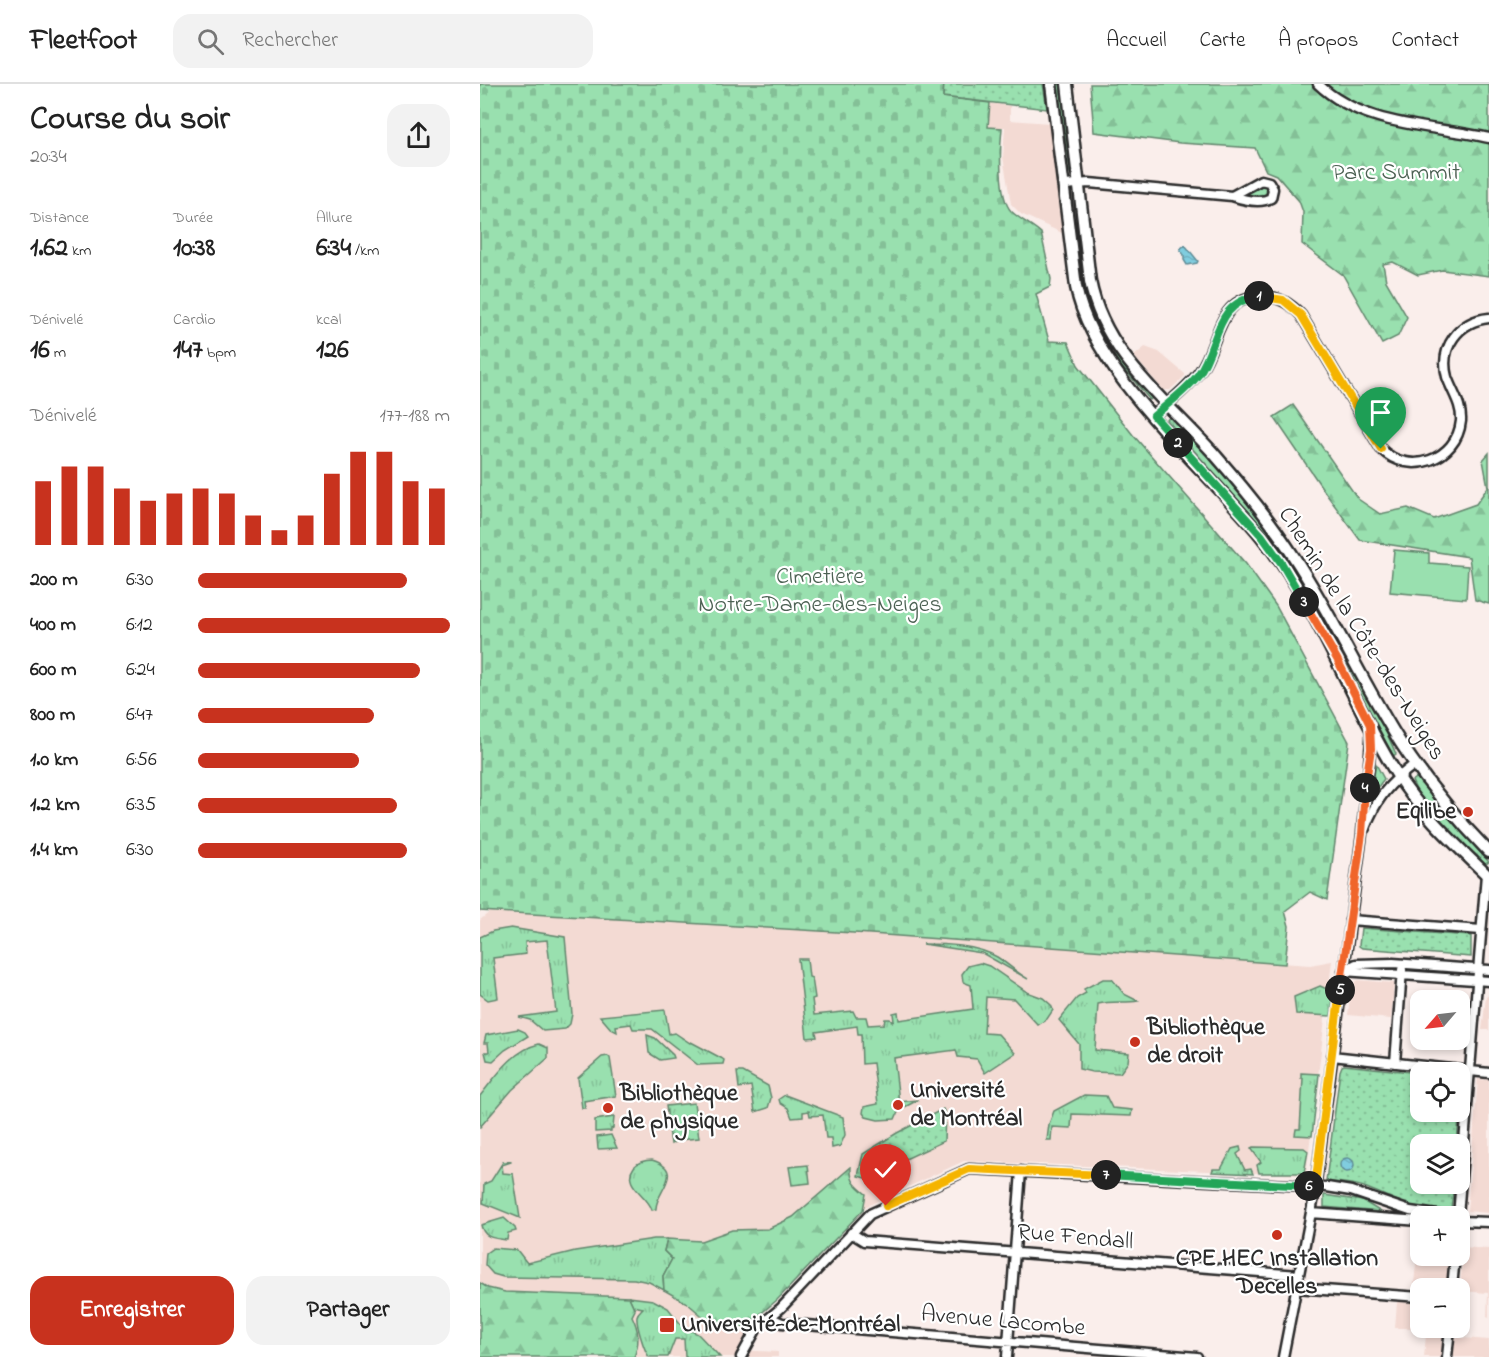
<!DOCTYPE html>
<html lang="fr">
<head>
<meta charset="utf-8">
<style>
	:root { --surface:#fff; --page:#f2f2f2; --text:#222; --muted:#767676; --line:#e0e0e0; --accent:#c8321e }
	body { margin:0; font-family:"Indie Flower",sans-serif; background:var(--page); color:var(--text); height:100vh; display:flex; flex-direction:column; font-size:22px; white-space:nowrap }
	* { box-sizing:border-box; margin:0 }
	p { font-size:20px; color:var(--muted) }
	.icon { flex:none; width:33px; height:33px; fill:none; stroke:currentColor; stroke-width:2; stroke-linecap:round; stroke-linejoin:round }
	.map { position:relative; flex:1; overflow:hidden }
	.panel { display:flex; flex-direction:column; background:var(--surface); width:480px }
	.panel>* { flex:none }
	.needle { width:39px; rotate:242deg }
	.tools { position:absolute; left:930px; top:906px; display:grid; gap:12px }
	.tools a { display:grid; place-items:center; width:60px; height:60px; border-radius:12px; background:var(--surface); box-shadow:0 3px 9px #0003; font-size:30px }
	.pin { position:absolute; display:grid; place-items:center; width:51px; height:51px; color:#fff; margin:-62px -26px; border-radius:50% 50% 50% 0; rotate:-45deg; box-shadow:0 0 6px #0007 }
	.pin .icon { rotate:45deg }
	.km { position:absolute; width:30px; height:30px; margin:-15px; border-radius:50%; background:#222; color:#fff; font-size:16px; line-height:30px; text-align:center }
	.round { display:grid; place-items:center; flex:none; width:63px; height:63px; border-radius:18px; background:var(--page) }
	.overview { display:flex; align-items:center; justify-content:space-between; height:102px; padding:0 30px }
	h1 { font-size:33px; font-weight:700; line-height:45px }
	.stats { display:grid; grid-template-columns:repeat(3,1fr); gap:9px; height:102px; padding:6px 30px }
	.stats div { display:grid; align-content:center }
	.stats b { font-size:26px; font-weight:700 }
	.stats small { font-size:16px; font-weight:400 }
	.stats p { font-size:16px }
	.chart { height:168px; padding:12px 30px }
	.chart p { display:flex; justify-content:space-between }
	.chart svg { width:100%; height:108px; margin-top:6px; stroke:var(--accent); stroke-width:6 }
	.button { display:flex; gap:12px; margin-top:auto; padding:12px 30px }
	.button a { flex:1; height:69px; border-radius:18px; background:var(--accent); color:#fff; font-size:24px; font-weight:700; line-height:69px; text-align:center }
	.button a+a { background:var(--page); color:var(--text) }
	ul { padding:0 30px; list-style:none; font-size:20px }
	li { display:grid; grid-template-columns:96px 72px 1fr; align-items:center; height:45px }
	li i { height:15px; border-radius:8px; background:var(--accent) }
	header { display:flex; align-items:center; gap:36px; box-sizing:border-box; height:84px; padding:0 30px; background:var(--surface); border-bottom:2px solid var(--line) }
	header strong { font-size:28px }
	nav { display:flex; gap:33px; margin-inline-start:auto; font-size:21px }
	.search { width:420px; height:54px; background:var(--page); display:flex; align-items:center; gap:15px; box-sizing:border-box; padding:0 21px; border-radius:18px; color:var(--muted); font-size:22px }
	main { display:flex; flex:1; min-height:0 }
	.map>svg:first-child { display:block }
</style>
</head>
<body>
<header>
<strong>Fleetfoot</strong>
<div class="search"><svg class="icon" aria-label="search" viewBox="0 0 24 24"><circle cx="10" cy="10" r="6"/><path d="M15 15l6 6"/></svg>Rechercher</div>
<nav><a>Accueil</a><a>Carte</a><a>À propos</a><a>Contact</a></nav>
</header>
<main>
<section class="panel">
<div class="overview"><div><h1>Course du soir</h1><p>20:34</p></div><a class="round"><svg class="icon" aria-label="share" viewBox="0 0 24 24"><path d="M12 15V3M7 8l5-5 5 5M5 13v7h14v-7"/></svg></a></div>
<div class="stats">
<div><p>Distance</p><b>1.62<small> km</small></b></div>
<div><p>Durée</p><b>10:38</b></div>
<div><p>Allure</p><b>6:34<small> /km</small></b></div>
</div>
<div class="stats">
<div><p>Dénivelé</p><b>16<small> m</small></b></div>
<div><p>Cardio</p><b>147<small> bpm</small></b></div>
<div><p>kcal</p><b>126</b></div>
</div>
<div class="chart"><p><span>Dénivelé</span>177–188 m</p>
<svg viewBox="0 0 160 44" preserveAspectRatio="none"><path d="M5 44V18M15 44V12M25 44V12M35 44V21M45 44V26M55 44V23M65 44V21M75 44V23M85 44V32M95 44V38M105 44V32M115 44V15M125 44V6M135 44V6M145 44V18M155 44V21"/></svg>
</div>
<ul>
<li><b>200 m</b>6:30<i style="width:83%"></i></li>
<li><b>400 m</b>6:12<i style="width:100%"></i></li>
<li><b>600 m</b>6:24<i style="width:88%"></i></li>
<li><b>800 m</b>6:47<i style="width:70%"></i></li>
<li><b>1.0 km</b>6:56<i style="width:64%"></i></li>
<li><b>1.2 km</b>6:35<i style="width:79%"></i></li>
<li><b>1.4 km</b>6:30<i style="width:83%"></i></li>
</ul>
<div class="button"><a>Enregistrer</a><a>Partager</a></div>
</section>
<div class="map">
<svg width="1009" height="1273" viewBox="0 0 1009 1273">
	<defs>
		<pattern id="grass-tufts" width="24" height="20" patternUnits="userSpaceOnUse" patternTransform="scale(1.5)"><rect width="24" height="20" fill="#99e0af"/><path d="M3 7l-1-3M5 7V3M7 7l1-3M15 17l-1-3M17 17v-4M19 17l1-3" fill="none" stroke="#84c097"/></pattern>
		<pattern id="forest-firs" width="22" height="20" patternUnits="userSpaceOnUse" patternTransform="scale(1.5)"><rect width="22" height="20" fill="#99e0af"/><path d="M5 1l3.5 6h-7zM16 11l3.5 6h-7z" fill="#84c097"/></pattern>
		<pattern id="cemetery-stones" width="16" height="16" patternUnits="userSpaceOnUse" patternTransform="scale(1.5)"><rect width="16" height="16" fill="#99e0af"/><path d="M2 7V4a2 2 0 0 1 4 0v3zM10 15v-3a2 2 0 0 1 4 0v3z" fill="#84c097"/></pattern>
		<pattern id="park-dots" width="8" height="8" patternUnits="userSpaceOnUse" patternTransform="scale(1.5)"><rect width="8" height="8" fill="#99e0af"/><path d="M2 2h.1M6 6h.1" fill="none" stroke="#84c097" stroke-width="1.8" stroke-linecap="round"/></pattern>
		<pattern id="water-ripples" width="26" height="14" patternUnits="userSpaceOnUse" patternTransform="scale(1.5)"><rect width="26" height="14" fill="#80cddf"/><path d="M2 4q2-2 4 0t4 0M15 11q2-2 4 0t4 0" fill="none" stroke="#6fb0c0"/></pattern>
	</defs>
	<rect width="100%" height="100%" fill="#faeeeb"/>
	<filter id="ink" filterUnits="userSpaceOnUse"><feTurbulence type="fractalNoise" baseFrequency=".0167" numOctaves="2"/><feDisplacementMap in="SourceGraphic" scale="12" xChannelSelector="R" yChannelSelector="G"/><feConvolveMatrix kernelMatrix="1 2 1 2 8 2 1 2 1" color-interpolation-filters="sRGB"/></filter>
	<g filter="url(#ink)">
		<path fill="#f3dad3" d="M510,19L530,22V36L569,39L582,149L541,130L531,120L523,73L525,43H508Z
			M665,263L679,268L705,290V292L690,306H683L654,272Z
			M11,827L391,850L830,881L852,877L826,1091L484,1077L385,1123L304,1209L281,1230L259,1266L298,1268V1273H0V836Z
			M877,896L914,899L911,935L868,931L871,903Z
			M1009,911V946H1002L1006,913Z
			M998,995L1009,996V1129L987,1127Z
			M940,1144V1172H968L967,1204H940V1209L933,1208Z
			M983,1163L1009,1165V1234L1007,1233L1008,1209L980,1207Z
			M917,1218L937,1219L935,1244H915Z
			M946,1251L1009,1256V1273H944Z"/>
		<path fill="url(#grass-tufts)" stroke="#62866d" stroke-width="1.5" d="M576,0H582L593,89H590C587,59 581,30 576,0Z
			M781,100L786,101L789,105L787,111L762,112V110Z
			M596,152H598L601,162L607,210H603Z
			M635,271L642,277L673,313L670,316C658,301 646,287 633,273Z
			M690,332C740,384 787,438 823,500L821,501L788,450L687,336Z
			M824,501L903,641L916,670L913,672L858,565L822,502Z
			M896,680L904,695L890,713Z
			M938,693L960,724L1009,778L1004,781C983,759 942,724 932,697Z
			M31,844L85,853L92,930L90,940L85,945L63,947L50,936L39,933L76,928L67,856L45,858L46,870L13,874L18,914L8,916L0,910V853L13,847Z
			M443,860C466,860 496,861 517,873C528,880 537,889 548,895L502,869Z
			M318,875H327L329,893L332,894L335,914L332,915L334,931L373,927L376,933H386L388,941L404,940L405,935H410L412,938L414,937L413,929L418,928L419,936L493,925L491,901L483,898L482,890L488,882L500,879L509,882L547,908L563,914L571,921L573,926L567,935L558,941L534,915L506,913L504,949L518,950L535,969L505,989L497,975L478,973L476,966L414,974L419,1018L438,1016L419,1026L415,1035L398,1036L386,1033L383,1029L384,1023L398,1020L393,979L382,980L381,950H378L377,942L336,948L337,953L327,954Z
			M623,895H632L644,910L658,917C646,919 631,917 618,920L615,966L649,969L648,978L640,989L612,988L599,985V960L579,936L597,914L606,909L604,905Z
			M840,902L847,905L853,914L851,932L816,930L814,913Z
			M185,926L189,950L195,949L210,959L211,958L241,974L244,976L243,980L218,981L172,945H153L151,940L136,942L137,948L131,945L120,932Z
			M38,945L45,948L48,952L25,966L13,977L7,976L5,968H9L8,959H4L6,951Z
			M167,951L175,954L193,971L194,974L180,976L169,969Z
			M59,960L68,964V974L32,1006L0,1043V1012C16,992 33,966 59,960Z
			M128,972L130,974L136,1012L104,1017L105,1024H102L98,994L122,973Z
			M257,988H263L288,1002L291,1014L288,1024L275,1028L271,1002L259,1004Z
			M821,989L839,990L832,1052L815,1051L816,1045H820L823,994H821Z
			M305,1011L363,1033L365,1051L360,1062L352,1064L351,1054H346L343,1031L330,1032L329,1027L323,1028V1033L312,1034L308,1024L300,1019L299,1015Z
			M604,1011L626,1012L632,1024L652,1026L651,1032L592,1030L591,1044L572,1043L571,1056H567L569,1040L574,1027Z
			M214,1019L219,1054L198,1056L191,1060L186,1022Z
			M134,1033L133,1044L131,1045V1047L115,1048V1036Z
			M131,1051L137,1064L118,1065L117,1053Z
			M760,1063L761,1067L757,1070L765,1086L771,1085L773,1090L732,1088L733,1085H741L752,1065Z
			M773,1063L824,1064L828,1067L824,1089H779L777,1081L781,1078L771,1064Z
			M172,1076C207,1087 175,1108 176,1125L172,1126C168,1111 141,1101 154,1083C159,1077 165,1076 172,1076Z
			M31,1077V1078L22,1081L23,1089L33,1090L40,1134L3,1119L4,1100L11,1097L23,1078Z
			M328,1081L330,1099L312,1101L309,1083Z
			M844,1111L883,1117L901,1128L844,1123Z
			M24,1134L35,1144L36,1147L28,1149L27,1156C15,1154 4,1155 1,1141Z
			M174,1155H187L184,1167L192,1175L183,1192L184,1206L169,1198L154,1195L23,1193L13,1190L5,1181L6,1169L13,1164L37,1166L47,1179L95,1167Z
			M149,1213L173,1216L188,1224L203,1243L218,1250L240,1273H205L204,1255H195L188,1273H169C164,1266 156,1241 157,1232C158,1228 160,1227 163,1224L153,1222Z"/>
		<path fill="url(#forest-firs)" stroke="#62866d" stroke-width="1.5" d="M610,0H1009V192L962,186L938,191L913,178L903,180L906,197L927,233L918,252L902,260L863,191L822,160L823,128L819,117L796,91L786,87L775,64L700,59L614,48Z
			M813,321L878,415L900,430L928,424L954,435L996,420L1008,403L1003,376L1009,369V520L995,516L989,473L880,456L847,411L794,333Z
			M371,1083C370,1097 375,1101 386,1110L383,1126L297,1216L266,1242L253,1245L234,1242L207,1219L184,1206L183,1192L192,1175L184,1167L187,1155L221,1157L252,1146L288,1145L313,1133Z
			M0,1199L8,1204L25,1208L149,1213L155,1226L152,1232C159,1246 160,1258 154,1273H0Z"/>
		<path fill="url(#cemetery-stones)" stroke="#62866d" stroke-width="1.5" d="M0,0H464L463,13L510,19L508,43L522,44C520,62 518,113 531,127C539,135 552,141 561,149L571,195L570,203L556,210L569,257L588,258L598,281L653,351L766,480L796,522L869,658L847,816L830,808L805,827L809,842L805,880L391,850L0,827Z"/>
		<path fill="url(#park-dots)" stroke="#62866d" stroke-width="1.5" d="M464,0H563L567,25L463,13Z
			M881,844L991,852V873L882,864L879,862Z
			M864,981L940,989V1028H980V993L982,994L977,1060H940V1100H974L971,1125C937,1130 914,1114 884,1103C872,1099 858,1099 846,1097L860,987L862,982Z
			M463,1025L465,1029L464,1057L385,1094L378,1092L383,1070L417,1049Z"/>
		<path fill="#99e0af" stroke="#62866d" stroke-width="1.5" d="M914,466L949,469V479L988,482L986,515L910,508Z"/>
		<path fill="url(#water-ripples)" stroke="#5e8c97" stroke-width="1.5" d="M705,161L718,177L717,179L707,181L704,176V171L700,165Z
			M860 1081a7 7 0 1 1 14 0a7 7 0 1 1-14 0Z"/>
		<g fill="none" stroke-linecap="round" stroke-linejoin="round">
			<g stroke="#2b2b2b" stroke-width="13">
				<path id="minor" d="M838,0C883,43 952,41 1009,54
					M585,101L609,99L752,112C764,116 780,120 791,114L793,105L789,98L781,96L752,112
					M673,332C689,318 708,304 720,287C741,258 736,210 785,212C800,213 811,220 821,231L901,365C929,393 977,376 981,337C982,320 972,308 967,293C959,263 979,237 1009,234
					M885,744C897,714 908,700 935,680
					M870,836L1001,846
					M863,887L876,880L913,879L1009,886
					M863,887L1009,897
					M852,972L1009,989
					M915,979L922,886
					M831,1129L940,1137
					M978,1132L1006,790
					M980,1137L1009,1138
					M371,1149L384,1157L819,1191
					M816,1204L940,1213
					M972,1204L975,1172
					M291,1234L302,1239L717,1273
					M261,1273L277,1244L301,1224L390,1130L489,1085L847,1103L871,1107L930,1127L964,1132
					M527,1273L541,1087
					M803,1273L834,1113L882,750C884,715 891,680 891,645
					M967,1273L970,1244"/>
			</g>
			<g stroke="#2b2b2b" stroke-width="15">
				<path id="major" d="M571,0L596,203C613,291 725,383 781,452C839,522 868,612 916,689C940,728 976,761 1009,793
					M587,0L610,197C624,271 689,319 736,372C764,404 791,437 814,473C853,532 882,598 920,658C946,698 976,734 1009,768"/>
			</g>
			<use href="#minor" stroke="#fff" stroke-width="8"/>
			<use href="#major" stroke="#fff" stroke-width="10"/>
		</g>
	</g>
	<g fill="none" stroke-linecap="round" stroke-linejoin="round" filter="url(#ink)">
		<g stroke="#fff" stroke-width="12">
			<path id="split-1" d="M779,212L803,216L821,231L901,365"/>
		</g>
		<g stroke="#fff" stroke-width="12">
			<path id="split-2" d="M698,359L674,332C688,319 706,307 718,291C740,261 733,218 779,212"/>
		</g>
		<g stroke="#fff" stroke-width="12">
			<path id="split-3" d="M698,359L782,452L802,480L824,518"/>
		</g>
		<g stroke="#fff" stroke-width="12">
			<path id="split-4" d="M824,518L857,575L890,641L891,665L885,704"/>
		</g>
		<g stroke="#fff" stroke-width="12">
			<path id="split-5" d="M860,906L882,750L885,704"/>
		</g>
		<g stroke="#fff" stroke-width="12">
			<path id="split-6" d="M829,1102H835L860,906"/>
		</g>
		<g stroke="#fff" stroke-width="12">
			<path id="split-7" d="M626,1091L829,1102"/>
		</g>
		<g stroke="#fff" stroke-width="12">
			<path id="split-8" d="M406,1122L489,1085L626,1091"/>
		</g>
		<use href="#split-1" stroke="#f5b400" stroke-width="8"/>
		<use href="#split-2" stroke="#22a559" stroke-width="8"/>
		<use href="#split-3" stroke="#22a559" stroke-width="8"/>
		<use href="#split-4" stroke="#f0652b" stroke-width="8"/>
		<use href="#split-5" stroke="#f0652b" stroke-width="8"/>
		<use href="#split-6" stroke="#f5b400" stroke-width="8"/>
		<use href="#split-7" stroke="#22a559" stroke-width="8"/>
		<use href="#split-8" stroke="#f5b400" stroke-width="8"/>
	</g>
	<g fill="#c8321e" stroke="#fff" stroke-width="2">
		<circle cx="988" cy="728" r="6"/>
		<circle cx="655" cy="958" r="6"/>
		<circle cx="418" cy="1021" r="6"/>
		<circle cx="128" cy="1024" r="6"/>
		<circle cx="797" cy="1151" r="6"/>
		<rect x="179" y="1233" width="16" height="16" rx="3"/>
	</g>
	<g text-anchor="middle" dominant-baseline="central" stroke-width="4.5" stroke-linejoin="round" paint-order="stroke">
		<g font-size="24" fill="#4c6153" stroke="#fff">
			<text x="916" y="89">Parc Summit</text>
			<text x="340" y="493">Cimetière<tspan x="340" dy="28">Notre-Dame-des-Neiges</tspan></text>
		</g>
		<g font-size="24" fill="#2b2b2b" stroke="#fff">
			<text transform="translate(881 550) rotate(58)">Chemin de la Côte-des-Neiges</text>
			<text transform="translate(595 1154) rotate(5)">Rue Fendall</text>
			<text transform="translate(523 1238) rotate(5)">Avenue Lacombe</text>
		</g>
		<g font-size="24" font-weight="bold" fill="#2b2b2b" stroke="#fff" text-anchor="start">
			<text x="976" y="728" text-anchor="end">Eqilibe</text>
			<text x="667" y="944">Bibliothèque<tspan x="667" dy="28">de droit</tspan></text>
			<text x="430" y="1007">Université<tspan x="430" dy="28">de Montréal</tspan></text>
			<text x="140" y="1010">Bibliothèque<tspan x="140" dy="28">de physique</tspan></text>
			<text x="797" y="1175" text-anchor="middle">CPE HEC Installation<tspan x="797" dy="28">Decelles</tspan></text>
			<text x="201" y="1241">Université-de-Montréal</text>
		</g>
	</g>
</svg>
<div class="tools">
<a><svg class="needle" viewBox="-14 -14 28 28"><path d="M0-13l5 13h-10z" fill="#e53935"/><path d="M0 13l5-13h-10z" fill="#767676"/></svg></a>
<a><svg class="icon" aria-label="locate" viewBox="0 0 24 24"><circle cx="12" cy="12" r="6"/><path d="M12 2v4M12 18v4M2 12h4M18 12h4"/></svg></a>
<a><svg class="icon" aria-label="layers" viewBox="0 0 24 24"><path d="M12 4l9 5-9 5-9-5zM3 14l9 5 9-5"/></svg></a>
<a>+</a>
<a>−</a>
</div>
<div class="pin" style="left:901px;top:365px;background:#1e9e55"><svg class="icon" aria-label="arrive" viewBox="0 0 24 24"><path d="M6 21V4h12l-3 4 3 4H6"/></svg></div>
<div class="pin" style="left:406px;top:1122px;background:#d93025"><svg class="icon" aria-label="check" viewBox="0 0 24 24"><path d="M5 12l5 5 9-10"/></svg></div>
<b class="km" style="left:779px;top:212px">1</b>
<b class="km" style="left:698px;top:359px">2</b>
<b class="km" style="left:824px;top:518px">3</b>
<b class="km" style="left:885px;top:704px">4</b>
<b class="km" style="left:860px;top:906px">5</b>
<b class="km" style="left:829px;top:1102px">6</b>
<b class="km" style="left:626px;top:1091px">7</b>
</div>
</main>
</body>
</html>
